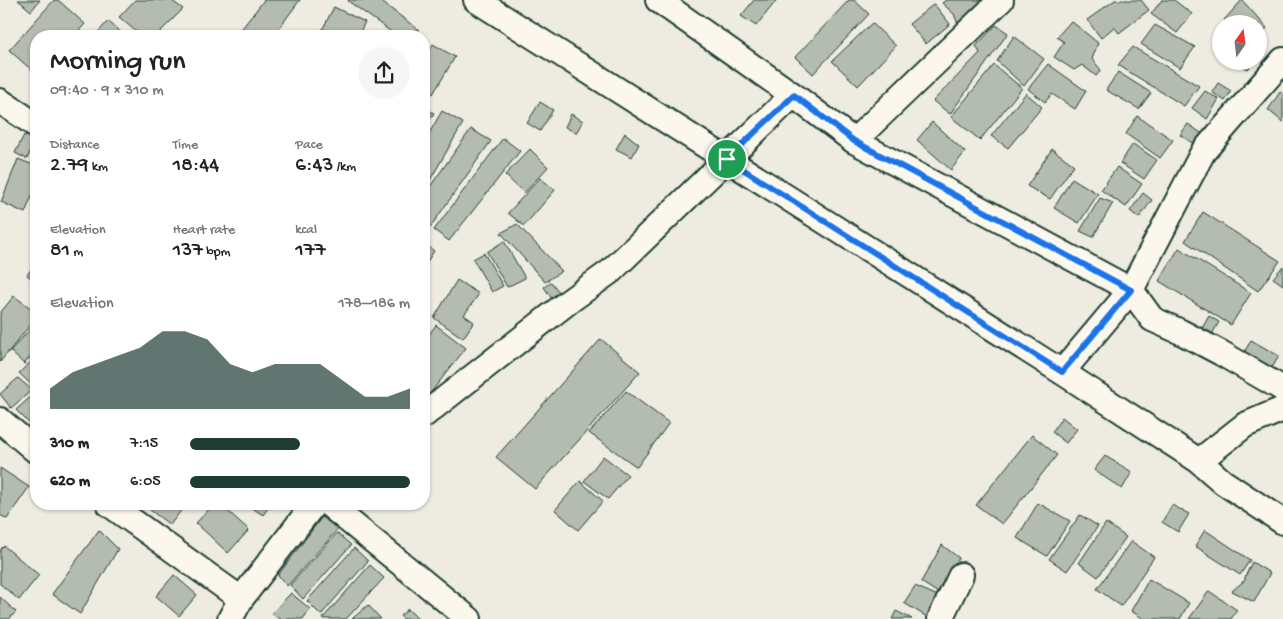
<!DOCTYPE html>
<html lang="en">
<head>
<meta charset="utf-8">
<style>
	:root { --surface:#fff; --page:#f6f6f6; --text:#222; --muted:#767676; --accent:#1f3d34 }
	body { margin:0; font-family:"Gochi Hand",sans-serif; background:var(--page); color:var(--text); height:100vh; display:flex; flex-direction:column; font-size:19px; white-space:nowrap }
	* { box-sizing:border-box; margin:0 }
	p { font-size:16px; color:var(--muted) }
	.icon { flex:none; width:28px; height:28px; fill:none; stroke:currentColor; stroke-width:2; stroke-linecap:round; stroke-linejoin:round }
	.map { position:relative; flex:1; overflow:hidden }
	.details { position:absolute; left:30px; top:30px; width:400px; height:480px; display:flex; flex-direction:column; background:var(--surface); border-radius:20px; box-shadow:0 1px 4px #0004 }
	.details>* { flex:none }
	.needle { width:32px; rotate:14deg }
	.controls { position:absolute; left:1212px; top:15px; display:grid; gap:10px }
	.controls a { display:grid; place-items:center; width:55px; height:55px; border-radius:50%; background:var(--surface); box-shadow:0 1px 4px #0004; font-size:25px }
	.pin { position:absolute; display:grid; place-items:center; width:42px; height:42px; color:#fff; margin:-21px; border:2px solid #fff; border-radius:50%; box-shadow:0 1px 5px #0007 }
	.round { display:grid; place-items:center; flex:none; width:52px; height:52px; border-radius:26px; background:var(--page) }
	.head { display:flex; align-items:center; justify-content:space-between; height:85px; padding:0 20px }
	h1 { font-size:28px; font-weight:600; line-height:38px }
	.metrics { display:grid; grid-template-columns:repeat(3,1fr); gap:8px; height:85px; padding:5px 20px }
	.metrics div { display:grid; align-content:center }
	.metrics b { font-size:21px; font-weight:600 }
	.metrics small { font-size:14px; font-weight:400 }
	.metrics p { font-size:14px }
	.chart { height:140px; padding:10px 20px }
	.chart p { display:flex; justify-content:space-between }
	.chart svg { width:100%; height:90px; margin-top:5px; fill:var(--accent); opacity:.7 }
	ul { padding:0 20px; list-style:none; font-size:16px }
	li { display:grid; grid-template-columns:80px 60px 1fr; align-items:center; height:38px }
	li i { height:12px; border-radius:6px; background:var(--accent) }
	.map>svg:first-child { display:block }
</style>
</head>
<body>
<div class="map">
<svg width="1283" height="619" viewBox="0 0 1283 619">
	<rect width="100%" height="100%" fill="#eeece1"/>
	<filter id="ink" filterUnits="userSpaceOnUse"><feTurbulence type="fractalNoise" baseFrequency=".02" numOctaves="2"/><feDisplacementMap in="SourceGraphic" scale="10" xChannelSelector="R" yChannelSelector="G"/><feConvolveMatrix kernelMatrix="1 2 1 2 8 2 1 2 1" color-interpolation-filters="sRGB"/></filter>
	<g filter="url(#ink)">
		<path fill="#b4bbb0" stroke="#1f3d34" d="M18,0H40L31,11Z
			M54,0H58L85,24L74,36H36V74L9,50Z
			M135,0H171L183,9L156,36H141L119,17Z
			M264,0H300L273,36H236Z
			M349,0H379L419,30L415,36H397L348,1Z
			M754,0H774L776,1L756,26L741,16Z
			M849,0H854L869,14L813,74L795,57Z
			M946,0H989L958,24L954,14L942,3Z
			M1115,0H1141L1149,10L1119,33L1114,27L1101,38L1087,20Z
			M1162,0H1174L1192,14L1177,33L1151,14Z
			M1242,0L1267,28L1259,36V24H1228L1224,20Z
			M934,4L950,24L926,44L909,24Z
			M334,7L365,22L358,36H319Z
			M108,21L124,35L123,36H95Z
			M1071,21L1098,43L1092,59L1101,70L1096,76L1082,65L1074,70L1054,57L1064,42L1057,37Z
			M872,23L896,46L858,86L832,61Z
			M996,25L1008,33L950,114L933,101L980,53L976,46Z
			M1155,25L1195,47L1180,68L1141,44Z
			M1014,36L1044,59L1024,86L997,61Z
			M433,44L455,57L433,94L424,88V60Z
			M1133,47L1199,86L1184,106L1118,65Z
			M1237,61H1255L1248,69L1236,63Z
			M1048,64L1086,91L1075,109L1052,94L1045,102L1028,89Z
			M994,65L1022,88L980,140L951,117Z
			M1118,72L1151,93L1139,109L1106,90Z
			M1218,83L1231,91L1225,101L1212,92Z
			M1205,91L1219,99L1207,119L1192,108Z
			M1280,92L1283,94V122L1268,110Z
			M1026,93L1042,107L1008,148L991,136Z
			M540,102L553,110L540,131L527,123Z
			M424,108L434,113L424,129Z
			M442,111L463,123L429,182L424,179V142Z
			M571,114L583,121L576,133L565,127Z
			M1137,116L1173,140L1160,158L1126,134Z
			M932,122L965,152L951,170L917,140Z
			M1188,124L1204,135L1197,146L1180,135Z
			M471,129L491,141L424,236V195Z
			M625,133L639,144L632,157L616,149Z
			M24,135L35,140L27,159L15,153Z
			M503,138L520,151L449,241L434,230Z
			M1133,144L1157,160L1144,179L1120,163Z
			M530,149L548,167L524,193L505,175Z
			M1052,149L1074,165L1050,199L1027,186Z
			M18,159L36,166V186L25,213L1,202Z
			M1117,167L1142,184L1126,207L1101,190Z
			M540,178L555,190L524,226L508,213Z
			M1072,178L1098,194L1079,223L1054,208Z
			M1143,193L1152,200L1139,218L1130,211Z
			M1100,198L1113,203L1093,237L1080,231Z
			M1203,212L1280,261L1258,291L1185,241Z
			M517,224L562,271L545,282L501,233Z
			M504,241L525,278L507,287L487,252Z
			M424,243L434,251L424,266Z
			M1179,248L1251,293L1231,325L1159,281Z
			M484,253L503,286L492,292L473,259Z
			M36,263V282L27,275Z
			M1283,266V285L1273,278Z
			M457,280L479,294L464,315L474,322L463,338L434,318Z
			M551,282L560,293L552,299L544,287Z
			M14,296L29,307L36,311V318L0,362V313Z
			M1209,316L1219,322L1207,343L1197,337Z
			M36,323V351L24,364L10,351Z
			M436,325L466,348L428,396L424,393V341Z
			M601,339L640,372L535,489L496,457Z
			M1251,340L1279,356L1272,368L1244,353Z
			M36,357V385L34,387L19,373Z
			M18,378L32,390L11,408L0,394Z
			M626,391L669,423L637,467L589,433Z
			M36,392V420L31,425L16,410Z
			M1062,417L1077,429L1066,443L1052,432Z
			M1032,435L1057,455L1002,524L976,505Z
			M603,456L628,475L608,499L584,481Z
			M1105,456L1132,472L1122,489L1094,470Z
			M0,468L29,487L7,519L0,515Z
			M580,481L603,501L578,530L555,510Z
			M1038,503L1070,521L1047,556L1017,538Z
			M155,504H186L170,525L150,510Z
			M214,504H220L249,530L228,553L196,523Z
			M246,504H271L263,515Z
			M1172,505L1189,514L1178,532L1162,522Z
			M1080,515L1098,526L1067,571L1049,559Z
			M322,517L338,529L287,586L278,575Z
			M1106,523L1126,537L1098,577L1079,563Z
			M99,530L118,549L80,614L52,594Z
			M1205,530L1250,560L1240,575L1195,546Z
			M337,533L351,545L303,599L290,585Z
			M1131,541L1154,557L1121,606L1097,589Z
			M942,545L959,558L938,593L921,582Z
			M4,546L39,575L19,600L0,584V550Z
			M354,548L368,561L321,615L307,601Z
			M1252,562L1270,573L1254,602L1232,591L1245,580V577Z
			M370,565L384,578L346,619H325L323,618Z
			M174,575L197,595L179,616L156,596Z
			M1149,579L1189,603L1180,619H1144L1131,611Z
			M915,586L938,596L927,617L904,603Z
			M1209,591L1237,610L1231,619H1189Z
			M291,593L310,609L303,619H279L272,613Z
			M0,597L16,612L9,619H0Z
			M368,605L381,619H352Z
			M408,609L418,619H403L400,616Z
			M896,611L912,619H892Z"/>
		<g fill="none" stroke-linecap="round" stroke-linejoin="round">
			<g stroke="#1f3d34" stroke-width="28">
				<path id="minor" d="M476,0L1062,372L1199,461L1223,482L1283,522
					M658,0L793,95L854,141L1131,290L1152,319L1181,332L1221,353L1283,389
					M0,101L36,125
					M854,141L1001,0
					M1062,372L1131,290L1203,152L1283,60
					M424,415L568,302L611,271L793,95
					M0,420L36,451
					M1199,461L1245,425L1283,409
					M109,504L241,599
					M328,504L469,619
					M230,619L241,599L314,504
					M940,619L961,575"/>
			</g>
			<use href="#minor" stroke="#fbf7ec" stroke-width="24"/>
		</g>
	</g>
	<g fill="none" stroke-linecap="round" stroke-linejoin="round" filter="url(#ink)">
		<g stroke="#fff" stroke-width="10">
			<path id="route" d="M794,95L854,141L1131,290L1062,372L727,159Z"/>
		</g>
		<use href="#route" stroke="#1a73e8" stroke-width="6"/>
	</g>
</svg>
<div class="controls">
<a><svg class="needle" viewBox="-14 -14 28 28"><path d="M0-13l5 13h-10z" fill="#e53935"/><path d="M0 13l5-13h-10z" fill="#767676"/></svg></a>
</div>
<div class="pin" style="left:727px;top:159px;background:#1e9e55"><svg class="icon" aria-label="arrive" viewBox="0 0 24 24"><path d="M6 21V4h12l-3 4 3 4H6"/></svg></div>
<section class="details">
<div class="head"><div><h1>Morning run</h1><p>09:40 · 9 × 310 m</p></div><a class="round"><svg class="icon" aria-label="share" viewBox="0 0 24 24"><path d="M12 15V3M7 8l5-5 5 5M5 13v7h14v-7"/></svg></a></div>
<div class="metrics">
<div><p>Distance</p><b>2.79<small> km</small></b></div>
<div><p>Time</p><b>18:44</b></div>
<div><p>Pace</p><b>6:43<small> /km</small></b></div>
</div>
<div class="metrics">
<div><p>Elevation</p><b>81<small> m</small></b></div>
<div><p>Heart rate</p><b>137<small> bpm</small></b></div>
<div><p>kcal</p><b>177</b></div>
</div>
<div class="chart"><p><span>Elevation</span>178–186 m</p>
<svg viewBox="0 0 160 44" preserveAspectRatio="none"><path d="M0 44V34L10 26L20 22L30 18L40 14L50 6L60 6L70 10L80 22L90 26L100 22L110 22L120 22L130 30L140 38L150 38L160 34V44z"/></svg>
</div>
<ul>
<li><b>310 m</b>7:15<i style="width:50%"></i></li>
<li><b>620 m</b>6:05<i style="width:100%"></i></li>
</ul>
</section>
</div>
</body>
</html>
